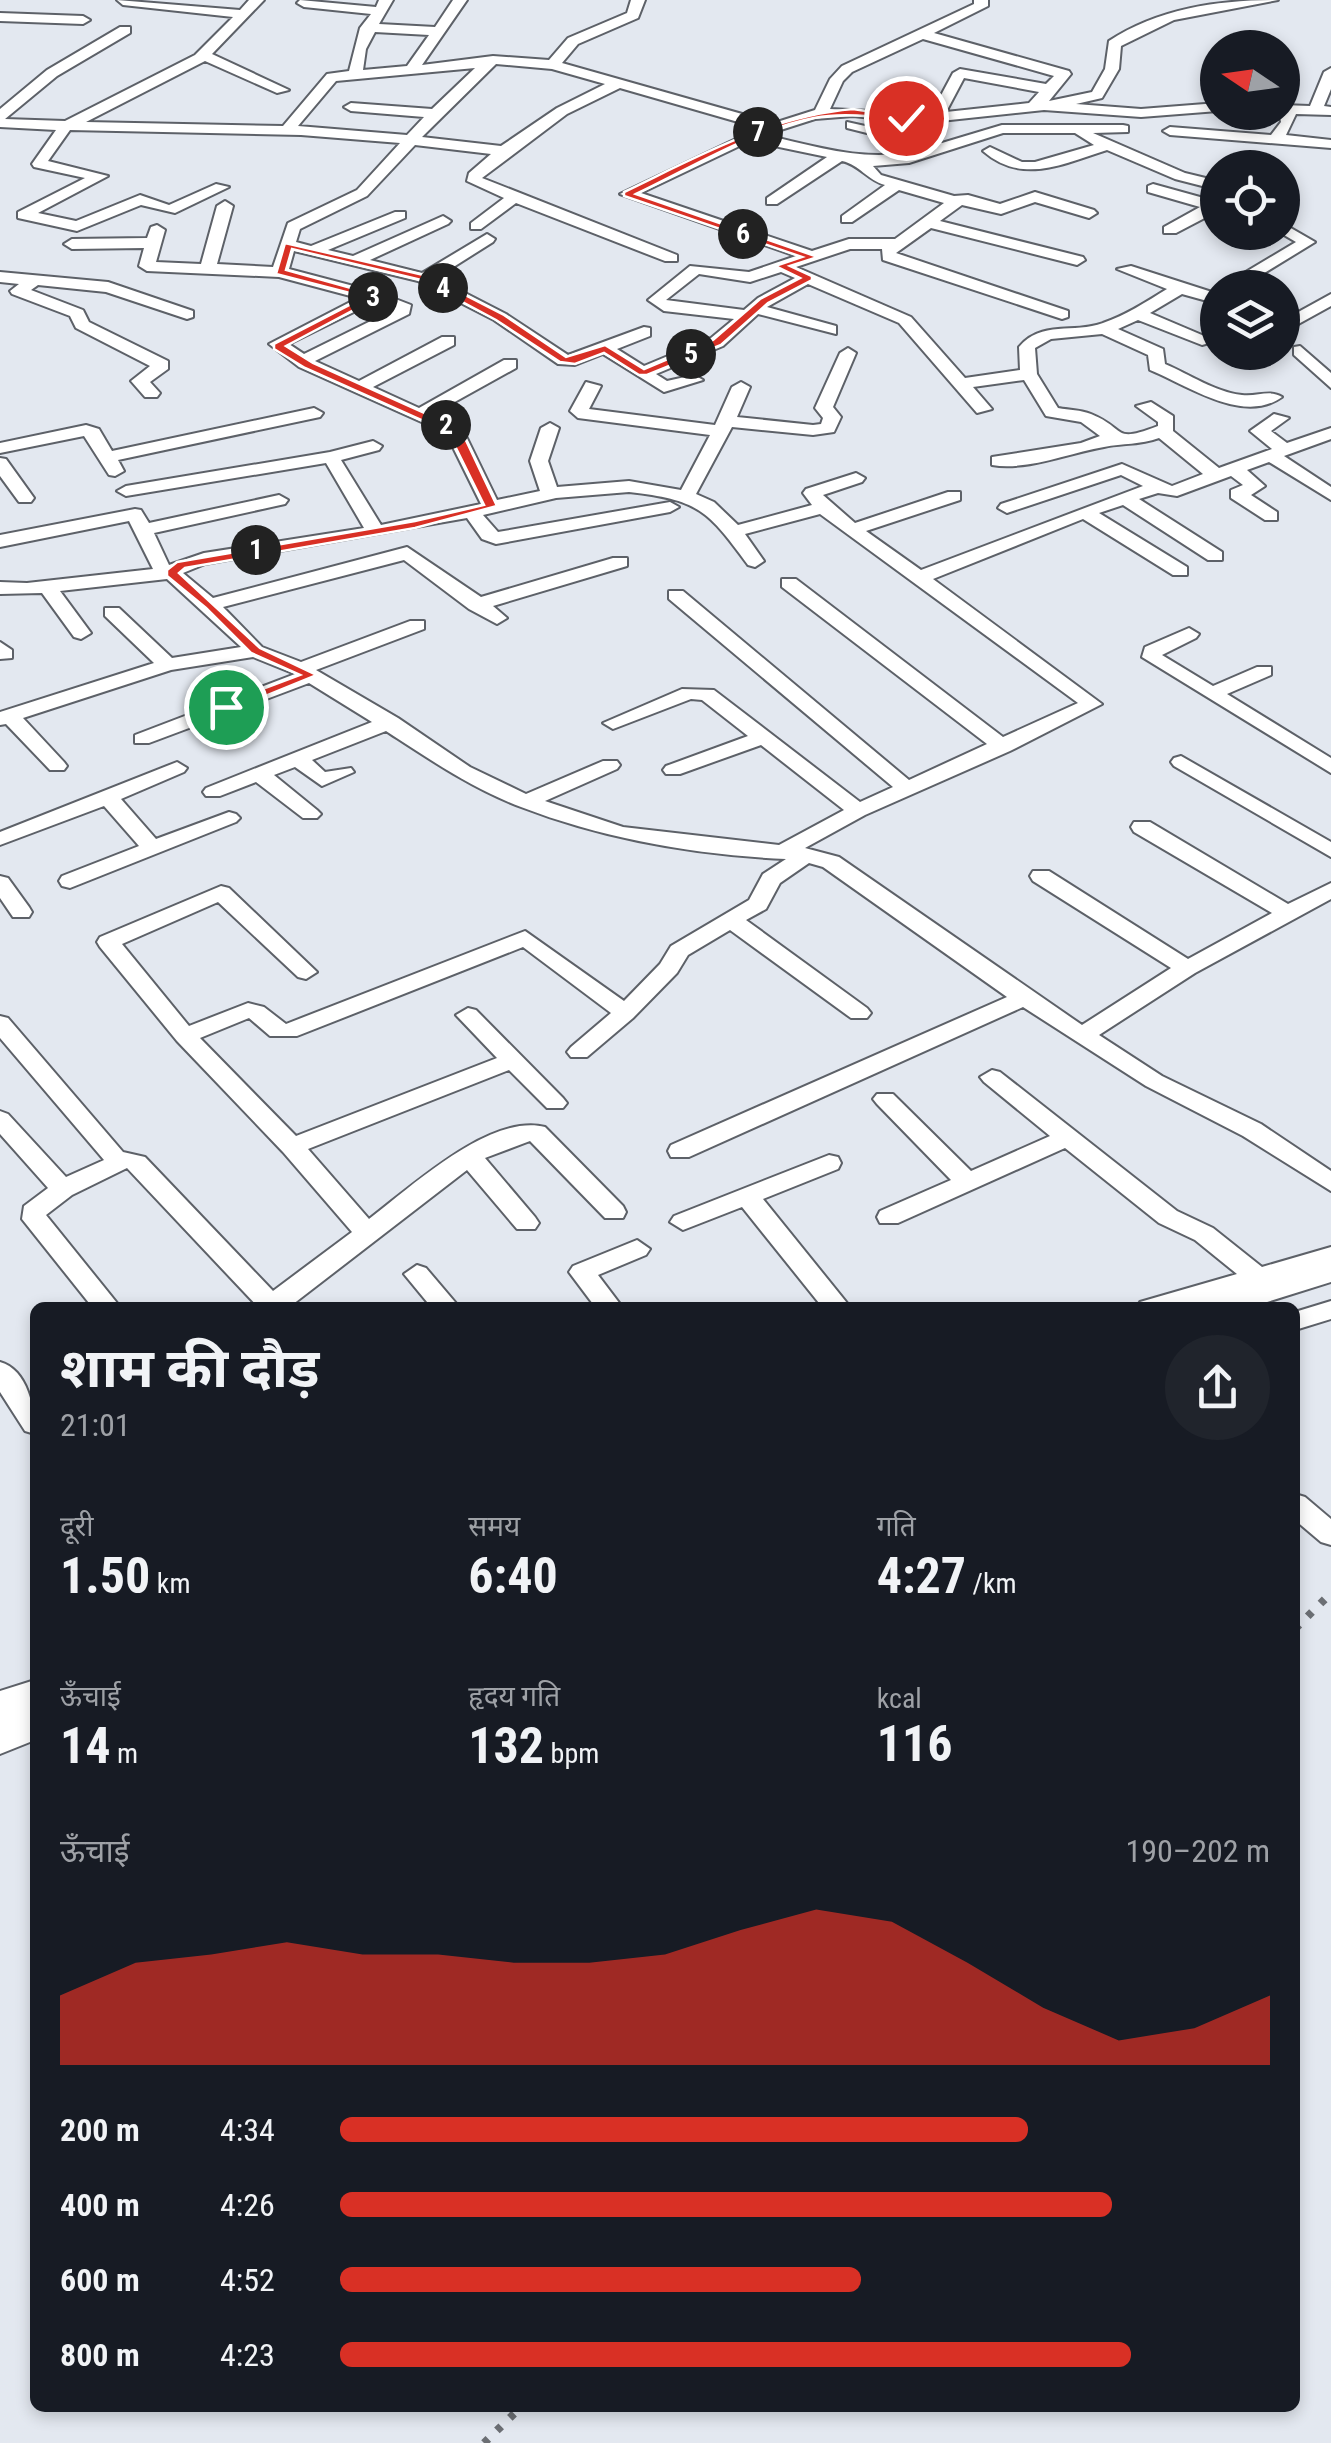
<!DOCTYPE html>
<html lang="hi">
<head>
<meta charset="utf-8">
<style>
	:root { --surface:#171b24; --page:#20242c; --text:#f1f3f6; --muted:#9ea1a6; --accent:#d93025 }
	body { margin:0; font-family:"Roboto Condensed","Noto Sans Devanagari",sans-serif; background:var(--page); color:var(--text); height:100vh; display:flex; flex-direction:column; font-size:38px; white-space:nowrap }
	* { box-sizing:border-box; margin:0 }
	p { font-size:32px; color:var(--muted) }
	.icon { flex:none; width:55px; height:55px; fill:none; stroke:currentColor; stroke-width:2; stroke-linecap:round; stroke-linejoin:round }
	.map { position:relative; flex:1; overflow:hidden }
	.details { position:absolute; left:30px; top:1302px; width:1270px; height:1110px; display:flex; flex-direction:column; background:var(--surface); border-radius:15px; box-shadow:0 5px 15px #0003 }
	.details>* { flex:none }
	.needle { width:65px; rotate:283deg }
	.controls { position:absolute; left:1200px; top:30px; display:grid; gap:20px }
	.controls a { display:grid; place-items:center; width:100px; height:100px; border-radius:50%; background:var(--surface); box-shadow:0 5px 15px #0003; font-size:50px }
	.pin { position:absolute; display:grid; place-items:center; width:85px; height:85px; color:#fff; margin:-42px; border:5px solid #fff; border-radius:50%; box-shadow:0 2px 10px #0007 }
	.km { position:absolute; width:50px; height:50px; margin:-25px; border-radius:50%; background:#222; color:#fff; font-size:28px; line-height:50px; text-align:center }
	.round { display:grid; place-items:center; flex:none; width:105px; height:105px; border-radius:52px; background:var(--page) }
	.overview { display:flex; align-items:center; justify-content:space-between; height:170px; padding:0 30px }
	h1 { font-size:55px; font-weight:700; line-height:75px }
	.stats { display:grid; grid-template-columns:repeat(3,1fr); gap:15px; height:170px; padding:10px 30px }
	.stats div { display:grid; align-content:center }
	.stats b { font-size:50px; font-weight:700 }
	.stats small { font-size:28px; font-weight:400 }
	.stats p { font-size:28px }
	.chart { height:280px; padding:20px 30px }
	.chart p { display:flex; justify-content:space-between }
	.chart svg { width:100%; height:180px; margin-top:10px; fill:var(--accent); opacity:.7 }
	ul { padding:0 30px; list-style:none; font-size:32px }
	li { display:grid; grid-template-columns:160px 120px 1fr; align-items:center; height:75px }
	li i { height:25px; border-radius:12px; background:var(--accent) }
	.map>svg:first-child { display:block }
</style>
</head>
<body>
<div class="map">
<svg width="1331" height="2443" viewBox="0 0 1331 2443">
	<rect width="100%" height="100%" fill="#e3e8f0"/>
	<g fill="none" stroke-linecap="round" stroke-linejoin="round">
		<g stroke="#5d6168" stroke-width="4">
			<path id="minor" d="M117,0L240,10L249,0H264L212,54L289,90L277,93L205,61L86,122L283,126L327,74L349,71L360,28L371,14L304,7L297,3L300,0L376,7L379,0H393L379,24L435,27L453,0H467L422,65L493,56L549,60L568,38L627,13L631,0H645L638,18L578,44L562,63L774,123L815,110L830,79L842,66L974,4V0H988V6L934,33L1069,71L1071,74L1049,101L1092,92L1105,69L1109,41C1159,8 1219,0 1278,0L1174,20L1121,46L1119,69L1102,98L1076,104L1141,109L1218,103V111L1141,117L1044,110L922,123L853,116L815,119L765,135C820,147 871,165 927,148L847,128V122L942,143L1002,125H1123L1128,126V132L1093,133L1185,173L1218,181V190L1175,179L1107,150C1063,164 1022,185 983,151L990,147L1022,162H1035L1094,145L1075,133H1003L909,163L873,166L881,175L954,196L968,195L1000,204L1035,192L1094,210L1097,213L1089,218L1035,202L1001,214L962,205L940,221L1083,257L1085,260L1077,265L931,228L896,253L1068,311V317L1062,319L883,260L882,249H850L796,267L911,317L965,378L1020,370L1019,347C1041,320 1074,334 1103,323C1126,315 1146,302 1167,289L1117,269L1131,266L1218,294V304L1182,294L1150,313L1216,341L1202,345L1138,320L1118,329L1163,349L1165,364C1189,374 1215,392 1242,395C1257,397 1270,389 1282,397C1243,425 1187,385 1150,370L1148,355L1102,334L1051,339L1035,348L1037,374L1058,408C1069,410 1081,410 1091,414C1128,429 1111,444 1158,426V422L1136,406L1151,402L1173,416V431L1219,468L1272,449L1250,431L1274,414L1289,418L1271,431L1287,443L1331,428V439L1284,456L1331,487V500L1269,462L1247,470L1265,486L1251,495L1277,512V520H1265L1231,498V490L1243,485L1231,476L1177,496L1158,493L1139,499L1222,552V560H1208L1123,505L1099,513L1187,567V575H1173L1083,519L933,579L1102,704L1010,751L865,815L805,848L839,857L1082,1025L1171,968L1033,881L1030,876L1033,871H1049L1188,959L1272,913L1134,832L1131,827L1134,822H1150L1288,904L1331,883V899L1195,973L1099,1035L1162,1076L1261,1124L1331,1171V1191L1243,1136L1146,1086L1023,1007L689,1157H671L668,1151L671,1145L1007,997L823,867L809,863L780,883L766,909L746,920L867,1008L871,1013L867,1018H851L730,930L688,955L677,973L633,1018L587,1057H571L567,1052L571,1047L611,1013L523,947L297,1036H270L249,1018L200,1038L296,1136L497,1058L456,1015L468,1008L476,1010L563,1098L567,1103L563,1108H547L509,1070L308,1149L369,1219C410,1188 490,1113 545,1127L623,1206L626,1212L623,1218H605L530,1141L485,1158L535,1217L539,1223L535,1229H517L467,1170L288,1308H259L127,1168L72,1195L46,1215L121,1308H93L22,1219L24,1206L48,1188L0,1134V1111L8,1114L66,1177L104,1160L0,1038V1016L8,1018L123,1152L145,1157L273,1291L352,1232L283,1152L177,1041L100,947L97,942L100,937L221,886L229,888L317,972L306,979L298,977L218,902L122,944L189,1026L248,1003L264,1007L286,1024L525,931L624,1001L660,964L671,946L749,900L763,874L786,859C697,855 604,839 521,807C473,789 429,759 386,731L312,760L325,772L351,768L354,772L322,786L295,767L274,775L317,810L321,814L317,818H303L256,782L220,796H206L203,792L206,788L372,722L309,683L149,743H135V735L295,674L253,657L171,670L23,718L64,762L67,766L64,770H50L6,724L0,725V712L154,663L105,616V608H119L172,658L241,647L167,579L60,591L91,633L81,639L74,637L42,593L0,594V582L27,583L153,569L129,521L0,547V535L135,509L141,510L149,523L279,495L288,500L285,504L154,533L169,565L204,553L364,528L326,463L126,496L117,491L126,486L330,452L373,441L382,446L379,450L341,460L381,525L481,504L446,433L299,367L269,344L358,298L279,277L147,271L139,266L144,248L72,249L64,244L72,239L147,238L151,227L157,225L165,230L156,262L201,264L217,206L225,201L233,206L217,264L273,267L288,223L357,190L400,143L301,135L70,130L48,161L108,176L38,213L76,221L140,195L169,205L216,184L229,187L175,213L141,205L77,231L18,218V212L85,178L34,167L32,164L56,130L0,127V109L47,70L120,27H130V33L57,76L5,119L65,121L195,55L233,17L123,5ZM375,32L429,35L407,66L363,70L366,49ZM923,39L1054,76L1046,84L960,69L953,73L931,114L830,109L843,81L852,72ZM496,64L552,69L605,84L557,108L501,146L422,137ZM475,68L432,109L351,103L344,107L351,111L424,117L407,135L298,126L336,81ZM964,78L1039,92L1029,103L946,112ZM620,88L759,128L620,194L796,256L749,272L690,266L648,300L664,311L734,319L711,338L644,366L617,349L650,336V328L644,327L568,355L506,314L436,278L493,242L495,239L487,234L422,273L370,260L448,224L451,221L443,216L353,256L328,250L405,218V212H395L311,246L296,242L300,229L367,196L415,145L491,154L469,173L467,181L504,198L471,223V229H481L516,203L665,261H677V255L482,178L567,114ZM750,141L827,157L767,198V204H777L842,161C860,165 867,180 885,185L842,216V222H852L899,190L944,203L895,239H849L812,251L641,193ZM294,251L418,281L494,320L558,364L575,365L603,354L664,392L703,380L694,375L667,381L656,374L723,346L758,314L836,334V326L767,307L808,284L899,323L977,413L992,409L973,387L1024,380L1046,416L1081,422L1100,436L1081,443L992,457V465C1027,471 1069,453 1104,447C1123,443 1140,445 1159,438L1203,474L1172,486L1122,464L1001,504L998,508L1007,513L1121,475L1143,486L921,570L866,531L960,500V492H948L855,523L823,495L862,482L865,478L856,473L806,489L803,493L812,505L738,525L714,502L696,494L732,427L813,435L834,432L841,417L833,407L856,353L848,348L840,353L815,408L823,418L821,424L813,425L737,417L750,387L741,382L732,387L715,425L589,409L601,386L586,382L570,411L578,418L710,435L681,490L629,481L557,487L548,461L559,428L550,423L541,428L530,461L540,491L497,500L464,432L433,414L516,368V360H504L419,408L373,387L454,345V337H442L359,381L315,361L409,314L411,305L380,293L289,269ZM781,272L795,278L758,298L744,310L666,300L699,274L750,282ZM374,302L395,309L304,354L289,344ZM629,492C700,500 708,511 748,565L755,567L764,561L745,534L820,514L1078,703L1003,737L796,579H782V587L987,744L909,780L683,591H669V599L893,787L860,802L714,690L682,689L603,723L613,729L691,699L702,700L748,736L666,766L663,770L666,774H680L761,745L844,810L779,845L623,827L545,801L617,769L620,765L617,761H603L526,794L470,767L398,718L316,670L424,629V621H410L301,662L262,647L223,607L404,560L469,609L497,624L507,618L493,606L627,566V558H613L481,597L407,547L213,598L183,573L205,564L467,518L482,539L496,544L670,512L679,507L670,502L498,532L483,515L556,498Z
				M0,13L83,16L90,20L83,24L0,21Z
				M1331,68V89L1324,106L1331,107V115L1296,114L1286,135L1331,140V148L1170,135L1163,131L1170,127L1271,135L1281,122L1279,112H1282V105L1310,106L1324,72Z
				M1153,184L1218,202V211L1176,233H1164V227L1200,207L1148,192V186Z
				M1282,223L1315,242L1240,288H1219L1296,242L1279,232H1282Z
				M0,272L108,282L193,311V317L187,319L106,292L38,285L31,290L83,310L89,322L168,361V369L150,382L160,393L157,397H145L131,381L150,366L76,328L70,316L12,294L10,291L19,284L0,282Z
				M1331,294V306L1282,333V321Z
				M1300,346L1331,373V388L1294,355V347Z
				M314,408L323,413L320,417L118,460L124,471L115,476L109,475L84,436L0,453V443L86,425L99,429L112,451Z
				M0,458L6,459L34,498L31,502H19L0,476Z
				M1189,628L1199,634L1196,638L1162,655L1213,686L1257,667H1271V675L1227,694L1331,758V773L1142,657L1145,647Z
				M0,642L12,650V658L0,659Z
				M1181,756L1331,842V857L1174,766L1171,762L1174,758Z
				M177,762L187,768L184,772L121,799L156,839L229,812L236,814L240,818L236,822L70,888L62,886L59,881L62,876L139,846L104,806L0,845V832Z
				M0,876L8,878L29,907L32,912L29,917H13L0,898Z
				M992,1070L1000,1072L1177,1211L1213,1228L1262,1267L1331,1247V1265L1182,1308H1136L1140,1302L1237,1274L1195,1240L1159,1223L1065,1148L898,1223H880L877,1217L880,1211L951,1180L877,1104L873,1099L877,1094H893L971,1171L1050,1136L984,1082L980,1077Z
				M829,1155L838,1157L841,1163L838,1169L763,1199L851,1308H823L742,1207L683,1230L670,1222L674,1216Z
				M637,1240L650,1249L646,1255L598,1275L623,1308H596L569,1272L573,1266Z
				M417,1265L426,1268L460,1308H432L404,1274Z
				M1331,1301V1319L1295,1330V1312Z
				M0,1362C28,1370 35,1409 35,1434L25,1431L0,1392Z
				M1295,1494L1305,1497L1331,1519V1545L1321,1542L1295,1520Z"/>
		</g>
		<g stroke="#5d6168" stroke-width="4">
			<path id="highway" d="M1331,1258V1282L1248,1308H1186L1191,1299Z
				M35,1680V1740L0,1754V1691Z"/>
		</g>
		<use href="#minor" fill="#fff" fill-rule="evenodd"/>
		<use href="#highway" fill="#fff" fill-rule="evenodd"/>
		<path stroke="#6c6f74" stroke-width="8" stroke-dasharray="6 12" stroke-linecap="butt" d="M1295,1629L1331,1593
			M484,2443L520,2408"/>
	</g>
	<path fill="#d93025" stroke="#fff" stroke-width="2.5" d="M853,109L911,118L906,121C876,117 845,112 814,118C752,130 693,167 636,194L818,257L790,266L812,276V280L768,303L721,345L647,375H639L604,353L575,364L560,362L496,320L421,280L292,249L286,270L380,296L286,346L313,363L456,427L464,436L497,506L415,528L185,568L179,573L260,648L317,675L231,710H222V704L300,675L251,653L206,608L167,576V570L177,562L415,521L484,505L448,432L305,368L274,349V344L365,297L276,274L285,243L428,276L504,315L566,357L605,345L644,369L713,340L760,299L800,278L775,266L802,257L624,196V192C699,156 770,116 853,109Z"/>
</svg>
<div class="controls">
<a><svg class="needle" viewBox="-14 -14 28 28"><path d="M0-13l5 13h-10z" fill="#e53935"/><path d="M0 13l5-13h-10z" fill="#9ea1a6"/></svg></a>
<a><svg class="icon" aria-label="locate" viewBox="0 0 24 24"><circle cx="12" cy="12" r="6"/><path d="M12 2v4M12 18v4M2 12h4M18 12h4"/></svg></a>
<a><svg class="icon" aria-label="layers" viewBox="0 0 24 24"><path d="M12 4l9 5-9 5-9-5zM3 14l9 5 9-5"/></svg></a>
</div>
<div class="pin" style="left:226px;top:707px;background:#1e9e55"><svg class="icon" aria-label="arrive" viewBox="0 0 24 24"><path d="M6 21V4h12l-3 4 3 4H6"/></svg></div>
<div class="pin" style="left:906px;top:118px;background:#d93025"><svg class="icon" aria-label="check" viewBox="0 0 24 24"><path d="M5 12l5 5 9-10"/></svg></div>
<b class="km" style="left:256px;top:550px">1</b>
<b class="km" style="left:446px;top:425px">2</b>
<b class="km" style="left:373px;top:297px">3</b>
<b class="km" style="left:443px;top:288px">4</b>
<b class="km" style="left:691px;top:354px">5</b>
<b class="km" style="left:743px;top:234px">6</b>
<b class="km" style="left:758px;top:132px">7</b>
<section class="details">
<div class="overview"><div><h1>शाम की दौड़</h1><p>21:01</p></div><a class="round"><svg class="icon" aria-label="share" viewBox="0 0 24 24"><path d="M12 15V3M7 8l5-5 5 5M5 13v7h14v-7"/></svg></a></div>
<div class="stats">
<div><p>दूरी</p><b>1.50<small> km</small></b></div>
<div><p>समय</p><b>6:40</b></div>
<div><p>गति</p><b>4:27<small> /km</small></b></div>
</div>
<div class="stats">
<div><p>ऊँचाई</p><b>14<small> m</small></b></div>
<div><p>हृदय गति</p><b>132<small> bpm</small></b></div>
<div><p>kcal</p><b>116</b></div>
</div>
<div class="chart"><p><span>ऊँचाई</span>190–202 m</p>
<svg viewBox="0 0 160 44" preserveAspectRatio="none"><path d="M0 44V27L10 19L20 17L30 14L40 17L50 17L60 19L70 19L80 17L90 11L100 6L110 9L120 19L130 30L140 38L150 35L160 27V44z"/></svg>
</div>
<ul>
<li><b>200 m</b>4:34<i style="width:74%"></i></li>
<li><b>400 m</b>4:26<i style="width:83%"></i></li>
<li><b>600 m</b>4:52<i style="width:56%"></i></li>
<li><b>800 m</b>4:23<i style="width:85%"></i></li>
</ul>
</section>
</div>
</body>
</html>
